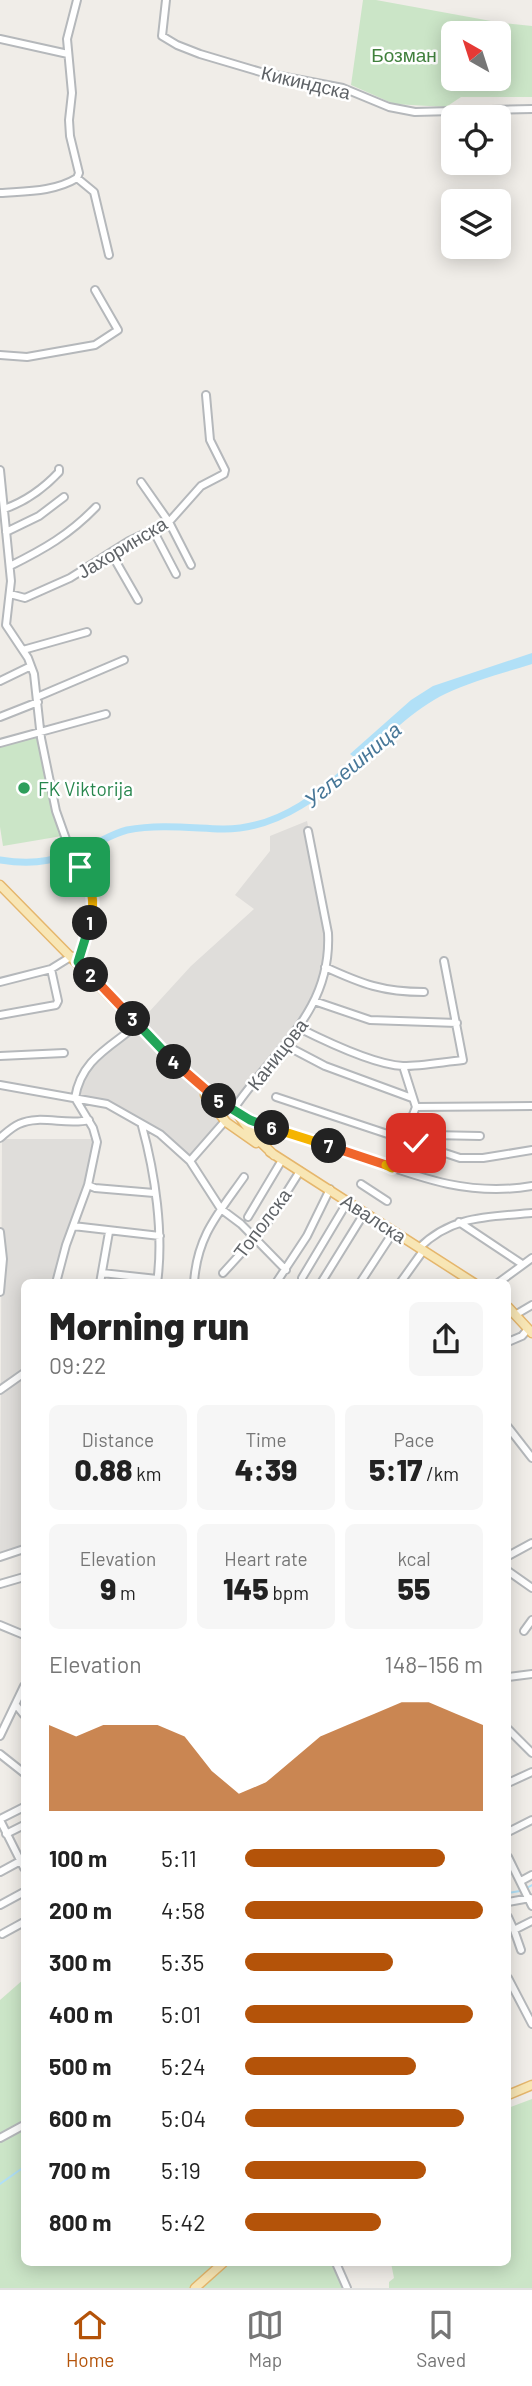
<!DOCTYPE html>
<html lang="en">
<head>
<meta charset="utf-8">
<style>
	:root { --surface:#fff; --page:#f6f6f6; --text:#222; --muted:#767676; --line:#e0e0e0; --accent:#b45309 }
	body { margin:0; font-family:Barlow,sans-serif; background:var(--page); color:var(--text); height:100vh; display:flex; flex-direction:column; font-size:26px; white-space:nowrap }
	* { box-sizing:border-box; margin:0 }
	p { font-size:23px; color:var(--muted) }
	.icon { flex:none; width:38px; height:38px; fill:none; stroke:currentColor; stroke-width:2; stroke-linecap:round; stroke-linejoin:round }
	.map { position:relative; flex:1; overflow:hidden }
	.details { position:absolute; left:21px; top:1279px; width:490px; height:987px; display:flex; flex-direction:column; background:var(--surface); border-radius:10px; box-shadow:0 4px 18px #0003 }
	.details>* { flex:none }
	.needle { width:46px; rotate:321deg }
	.tools { position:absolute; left:441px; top:21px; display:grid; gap:14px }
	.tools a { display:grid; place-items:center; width:70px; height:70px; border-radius:10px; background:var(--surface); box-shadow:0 4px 18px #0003; font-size:35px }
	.pin { position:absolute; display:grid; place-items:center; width:60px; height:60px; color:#fff; margin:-30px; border-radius:14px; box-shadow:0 4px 10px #0006 }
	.km { position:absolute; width:35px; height:35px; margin:-18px; border-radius:50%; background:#222; color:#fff; font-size:19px; line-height:35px; text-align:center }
	.round { display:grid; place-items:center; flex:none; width:74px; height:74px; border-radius:10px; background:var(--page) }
	.overview { display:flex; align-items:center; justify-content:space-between; height:119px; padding:0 28px }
	h1 { font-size:38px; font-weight:800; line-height:52px }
	.metrics { display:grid; grid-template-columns:repeat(3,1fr); gap:10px; height:119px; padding:7px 28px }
	.metrics div { display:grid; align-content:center; border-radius:10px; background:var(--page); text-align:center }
	.metrics b { font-size:30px; font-weight:800 }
	.metrics small { font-size:19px; font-weight:400 }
	.metrics p { font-size:19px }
	.chart { height:196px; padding:14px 28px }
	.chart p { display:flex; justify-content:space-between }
	.chart svg { width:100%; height:126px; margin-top:7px; fill:var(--accent); opacity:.7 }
	ul { padding:0 28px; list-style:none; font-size:23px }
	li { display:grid; grid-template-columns:112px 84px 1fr; align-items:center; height:52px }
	li i { height:18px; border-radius:9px; background:var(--accent) }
	.menu { display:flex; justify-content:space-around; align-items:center; height:98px; border-top:2px solid var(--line); background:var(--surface); font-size:19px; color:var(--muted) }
	.menu a { display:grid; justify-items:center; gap:4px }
	.menu .selected { color:var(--accent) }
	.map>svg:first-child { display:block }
</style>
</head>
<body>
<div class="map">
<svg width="532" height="2288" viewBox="0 0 532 2288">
	<rect width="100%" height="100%" fill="#f0ede8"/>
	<path fill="#dfddda" d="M307,821L321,888L329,947L314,1001L208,1143L190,1161L166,1139L107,1104L75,1098L87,1067L138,1024L191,966L254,909L235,895L270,851V836Z
		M2,1139H96L93,1157L56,1283H24V1549L0,1557Z"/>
	<path fill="#cbe5c7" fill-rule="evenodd" d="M363,0H376L502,23L532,26V97H461L446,107L394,104L351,85ZM453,33H499V79H453Z
		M37,736L54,813L62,836L3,846L0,827V745Z
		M24,1979V2263H333L342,2288H0V2000Z
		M532,2099V2288H389V2282L394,2278L391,2263H508V2108Z"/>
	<path fill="#b1e0f7" d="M532,653V664C503,673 472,681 445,694C416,708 383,739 360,762L350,754L411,700L433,686Z"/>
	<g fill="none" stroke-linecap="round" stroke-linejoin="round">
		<path stroke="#b1e0f7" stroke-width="2" d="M525,1889L532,1885
			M508,1893L520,1891
			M0,2184L24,2167"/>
		<path stroke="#b1e0f7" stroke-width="7" d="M0,860C38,866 57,860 92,845C103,840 115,833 127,830C159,824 190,828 222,829C280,830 326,791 364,753"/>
		<g stroke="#b5b8bb" stroke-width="10">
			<path id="minor" d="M166,0L162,36L177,45L200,54L264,73L343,88L389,107L415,112L532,109
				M0,39L68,54
				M77,178L94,192L109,255
				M0,193C26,191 54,192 77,178L79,173L70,136L69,120L72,93L67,39L77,0
				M0,355L27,357L95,345L118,330L95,290
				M0,470L11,581L6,625L28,658L34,674L41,738L56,811L67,842L93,892L94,908L78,962
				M141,482L169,522L191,565
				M4,509C24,502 44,488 59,472V469
				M153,530L176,574
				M6,532L39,516L64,497
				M111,553L138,600
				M10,566C44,549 69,535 96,507
				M10,594L25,598L70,578L129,541L169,522L201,486L224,474L225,470L210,440L206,395
				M23,650L87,632
				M0,681L31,666
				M37,697L124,660
				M0,717L38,702
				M0,743L106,714
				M325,967C362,984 383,992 424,992
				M0,982L51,969L72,956
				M314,1001L370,1020L457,1023
				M0,1015L56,1005L58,1001L51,969
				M299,1028C325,1041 375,1065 403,1066C422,1066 443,1062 463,1060L444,961
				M285,1045L325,1066L412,1098
				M0,1056L64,1053
				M0,1085L107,1104L160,1134L190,1161L221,1209L241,1224L286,1270
				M276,1097L460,1158H483L532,1150
				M416,1107L532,1106
				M233,1110C272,1051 332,1013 328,933L308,831
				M239,1113C267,1130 299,1136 330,1146C399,1168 456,1199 532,1186
				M142,1126C155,1173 164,1234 157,1283
				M0,1138C6,1133 12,1127 19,1124C40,1114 67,1126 89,1120
				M428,1148L431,1135L480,1136
				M190,1161L225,1121
				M392,1168L416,1107L403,1066
				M361,1184L387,1201
				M88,1185L95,1188L154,1193
				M248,1217L282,1160
				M459,1222L522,1264
				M73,1226L160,1236
				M0,1232L3,1259L0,1292
				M419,1248C452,1215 489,1217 532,1213
				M102,1273L157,1279
				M223,1273L264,1228L300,1171
				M302,1278L348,1201
				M56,1283L66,1245L88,1185L97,1142L93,1128L75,1098C81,1059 111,1047 138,1024
				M100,1283L109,1232
				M194,1283C197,1236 218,1214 244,1177
				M276,1283L307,1236L330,1189
				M321,1283L365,1212
				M360,1283L394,1231
				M400,1283L423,1251
				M498,1283L532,1258
				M515,1315L532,1305
				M508,1342L522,1336L528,1329
				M0,1390L24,1373
				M508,1427L532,1458
				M508,1556L532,1543
				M0,1557L24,1549
				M508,1571L532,1588
				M0,1584L24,1577
				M0,1625L24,1635
				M524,1631L532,1620
				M508,1677L532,1674
				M16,1705L24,1715
				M508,1729L532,1753
				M0,1736L24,1686
				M0,1754L24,1773
				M508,1783L532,1772
				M0,1819L24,1807
				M0,1820L24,1868
				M508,1832L532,1820
				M6,1834L24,1825
				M508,1857L532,1906
				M0,1872L24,1859
				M521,1881L532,1875
				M508,1902L530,1898
				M0,1905L24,1892
				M508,1917L514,1930L532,1921
				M514,1930L521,1950
				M2,1934L24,1922
				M508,1978L532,2024
				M0,2138L24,2125
				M336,2263L347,2288"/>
		</g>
		<g stroke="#e5b66c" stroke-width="11">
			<path id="major" d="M0,885L171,1059L221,1103L236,1112L254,1136L274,1155
				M205,1095L226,1122L256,1143
				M270,1152L474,1283
				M508,1307L532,1333
				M508,2095L532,2085
				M195,2288L223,2263"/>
		</g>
		<use href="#minor" stroke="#fff" stroke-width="6"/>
		<use href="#major" stroke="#f8e6b5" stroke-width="8"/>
	</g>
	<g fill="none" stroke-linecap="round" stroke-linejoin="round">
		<g stroke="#fff" stroke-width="14">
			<path id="split-1" d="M80,867C92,887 96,901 90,923"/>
		</g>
		<g stroke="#fff" stroke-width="14">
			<path id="split-2" d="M90,923L78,962L91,975"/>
		</g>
		<g stroke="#fff" stroke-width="14">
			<path id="split-3" d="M91,975L133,1019"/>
		</g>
		<g stroke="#fff" stroke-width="14">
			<path id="split-4" d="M133,1019L174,1062"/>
		</g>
		<g stroke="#fff" stroke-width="14">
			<path id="split-5" d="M174,1062L219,1101"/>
		</g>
		<g stroke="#fff" stroke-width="14">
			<path id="split-6" d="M219,1101L250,1120L272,1128"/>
		</g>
		<g stroke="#fff" stroke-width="14">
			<path id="split-7" d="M272,1128L329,1146"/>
		</g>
		<g stroke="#fff" stroke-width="14">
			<path id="split-8" d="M329,1146L386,1165"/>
		</g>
		<g stroke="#fff" stroke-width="14">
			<path id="split-9" d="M386,1165L392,1168L403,1139L416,1143"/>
		</g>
		<use href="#split-1" stroke="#f5b400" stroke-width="9"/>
		<use href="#split-2" stroke="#22a559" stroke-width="9"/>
		<use href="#split-3" stroke="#f0652b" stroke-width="9"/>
		<use href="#split-4" stroke="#22a559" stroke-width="9"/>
		<use href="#split-5" stroke="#f0652b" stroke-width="9"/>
		<use href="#split-6" stroke="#22a559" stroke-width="9"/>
		<use href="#split-7" stroke="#f5b400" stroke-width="9"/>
		<use href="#split-8" stroke="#f0652b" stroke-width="9"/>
		<use href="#split-9" stroke="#f5b400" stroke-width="9"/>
	</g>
	<circle fill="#2e9e5b" stroke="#fff" stroke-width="2.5" cx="24" cy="788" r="7"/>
	<g text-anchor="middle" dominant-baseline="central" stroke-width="5" stroke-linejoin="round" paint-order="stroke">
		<g font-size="19" fill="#41803d" stroke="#fff">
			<text x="404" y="54">Бозман</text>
		</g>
		<g font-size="19" fill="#5f6367" stroke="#fff">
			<text transform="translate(306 82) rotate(13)">Кикиндска</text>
			<text transform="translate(122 547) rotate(-31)">Јахоринска</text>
			<text transform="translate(277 1054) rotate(-52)">Каницова</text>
			<text transform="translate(374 1218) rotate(33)">Авалска</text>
			<text transform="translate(262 1223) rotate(-53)">Тополска</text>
		</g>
		<g font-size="19" fill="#27864d" stroke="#fff" text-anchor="start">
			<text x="38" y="788">FK Viktorija</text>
		</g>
		<g font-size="21" font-style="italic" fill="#477798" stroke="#fff">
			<text transform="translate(352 764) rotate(-40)">Угљешница</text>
		</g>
	</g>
</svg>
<div class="tools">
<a><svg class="needle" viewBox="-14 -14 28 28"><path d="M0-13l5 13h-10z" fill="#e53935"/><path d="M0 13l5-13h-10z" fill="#767676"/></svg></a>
<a><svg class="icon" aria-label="locate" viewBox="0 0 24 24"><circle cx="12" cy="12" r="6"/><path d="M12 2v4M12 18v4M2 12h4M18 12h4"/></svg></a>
<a><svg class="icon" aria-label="layers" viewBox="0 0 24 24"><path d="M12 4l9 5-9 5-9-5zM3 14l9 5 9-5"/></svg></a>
</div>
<div class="pin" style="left:80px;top:867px;background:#1e9e55"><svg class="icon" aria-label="arrive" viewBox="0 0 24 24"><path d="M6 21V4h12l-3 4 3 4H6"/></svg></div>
<div class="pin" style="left:416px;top:1143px;background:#d93025"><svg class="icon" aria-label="check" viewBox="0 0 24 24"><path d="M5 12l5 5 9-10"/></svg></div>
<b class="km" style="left:90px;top:923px">1</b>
<b class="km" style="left:91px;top:975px">2</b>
<b class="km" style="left:133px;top:1019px">3</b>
<b class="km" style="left:174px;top:1062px">4</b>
<b class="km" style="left:219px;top:1101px">5</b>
<b class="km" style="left:272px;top:1128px">6</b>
<b class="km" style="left:329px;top:1146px">7</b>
<section class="details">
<div class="overview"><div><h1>Morning run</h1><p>09:22</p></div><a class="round"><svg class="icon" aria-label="share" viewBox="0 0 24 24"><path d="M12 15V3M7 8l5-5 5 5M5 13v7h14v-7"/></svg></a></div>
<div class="metrics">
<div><p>Distance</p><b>0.88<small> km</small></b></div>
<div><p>Time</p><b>4:39</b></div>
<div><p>Pace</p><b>5:17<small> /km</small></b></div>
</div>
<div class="metrics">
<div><p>Elevation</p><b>9<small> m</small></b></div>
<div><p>Heart rate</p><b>145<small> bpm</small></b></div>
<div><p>kcal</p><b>55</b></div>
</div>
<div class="chart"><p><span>Elevation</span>148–156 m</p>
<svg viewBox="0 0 160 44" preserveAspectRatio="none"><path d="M0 44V14L10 18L20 14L30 14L40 14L50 18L60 30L70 38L80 34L90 26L100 18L110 14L120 10L130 6L140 6L150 10L160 14V44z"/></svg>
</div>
<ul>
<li><b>100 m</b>5:11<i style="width:84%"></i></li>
<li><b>200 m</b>4:58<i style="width:100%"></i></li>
<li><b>300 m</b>5:35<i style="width:62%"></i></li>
<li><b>400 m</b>5:01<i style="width:96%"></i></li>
<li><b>500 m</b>5:24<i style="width:72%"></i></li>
<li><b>600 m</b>5:04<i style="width:92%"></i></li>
<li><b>700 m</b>5:19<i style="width:76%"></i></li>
<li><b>800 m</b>5:42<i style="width:57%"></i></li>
</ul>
</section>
</div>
<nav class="menu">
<a class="selected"><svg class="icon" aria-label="home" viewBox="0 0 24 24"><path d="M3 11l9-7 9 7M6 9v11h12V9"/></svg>Home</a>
<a><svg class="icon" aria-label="map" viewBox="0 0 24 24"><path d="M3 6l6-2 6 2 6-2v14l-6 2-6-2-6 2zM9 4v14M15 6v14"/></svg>Map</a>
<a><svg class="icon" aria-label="saved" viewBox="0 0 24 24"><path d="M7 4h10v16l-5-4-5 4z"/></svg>Saved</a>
</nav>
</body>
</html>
